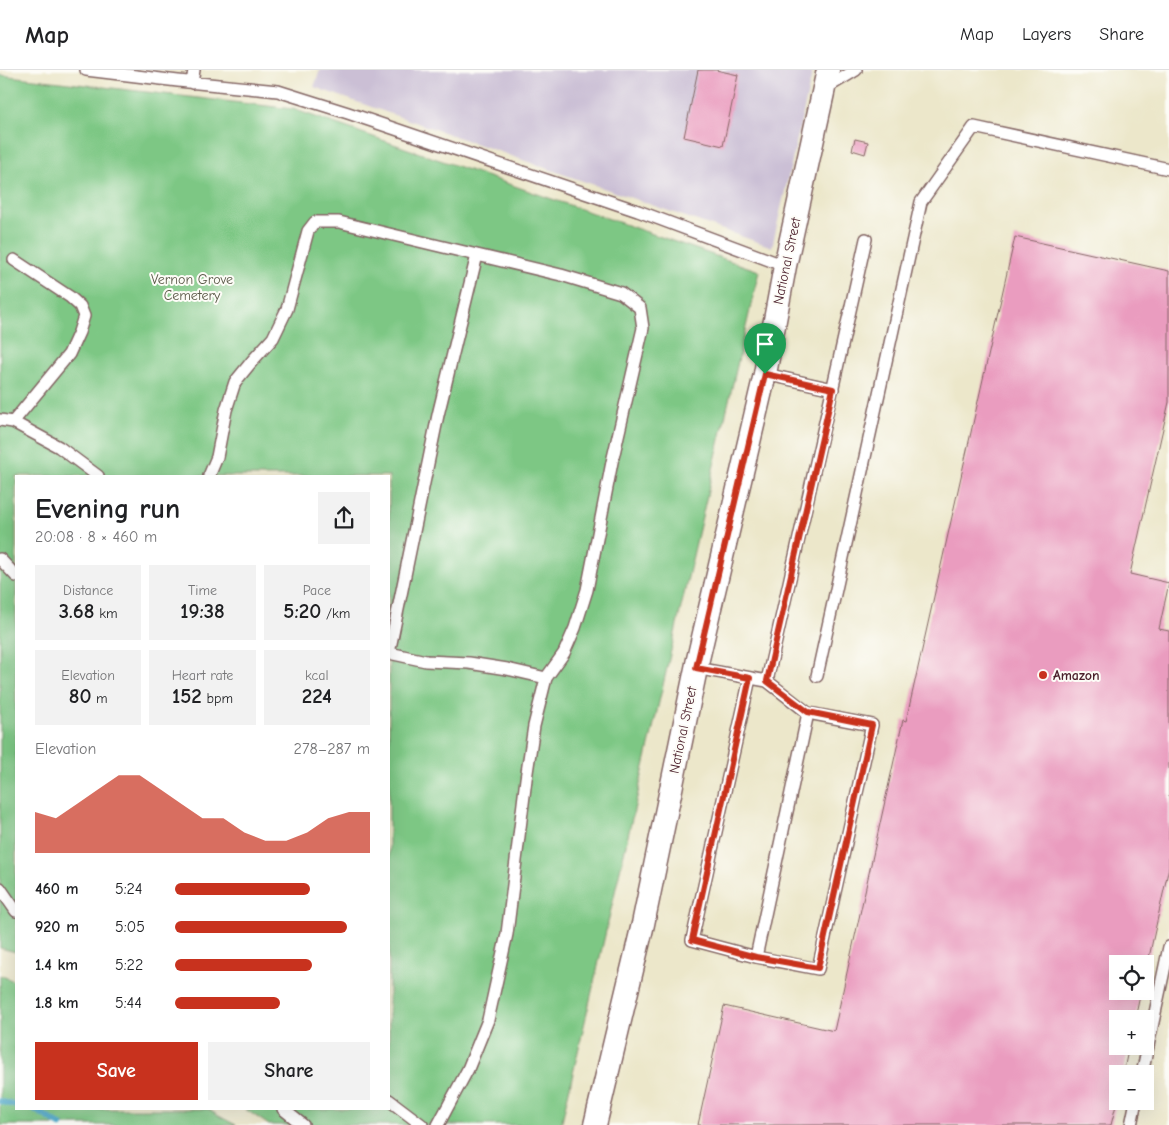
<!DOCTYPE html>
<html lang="en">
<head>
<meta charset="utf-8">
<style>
	:root { --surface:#fff; --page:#f2f2f2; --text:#202124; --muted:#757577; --line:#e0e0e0; --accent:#c8321e }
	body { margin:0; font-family:"Comic Neue",sans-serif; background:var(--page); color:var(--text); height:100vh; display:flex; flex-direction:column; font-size:19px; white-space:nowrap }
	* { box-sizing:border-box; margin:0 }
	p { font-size:16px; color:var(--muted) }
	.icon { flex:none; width:28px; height:28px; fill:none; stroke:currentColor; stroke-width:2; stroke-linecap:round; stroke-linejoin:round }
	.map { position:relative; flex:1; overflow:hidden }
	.sheet { position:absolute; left:15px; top:405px; width:375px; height:635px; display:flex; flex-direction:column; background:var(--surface); border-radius:0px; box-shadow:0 5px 20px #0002 }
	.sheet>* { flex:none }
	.tools { position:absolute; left:1109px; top:885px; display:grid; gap:10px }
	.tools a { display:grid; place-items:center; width:45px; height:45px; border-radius:0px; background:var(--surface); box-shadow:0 5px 20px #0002; font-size:25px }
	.pin { position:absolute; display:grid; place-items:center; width:42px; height:42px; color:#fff; margin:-51px -21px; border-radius:50% 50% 50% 0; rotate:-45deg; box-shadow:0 0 5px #0007 }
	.pin .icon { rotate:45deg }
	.round { display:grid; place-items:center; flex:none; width:52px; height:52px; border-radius:0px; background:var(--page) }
	.headline { display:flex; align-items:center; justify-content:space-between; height:85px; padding:0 20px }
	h1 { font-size:28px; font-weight:700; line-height:38px }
	.stats { display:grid; grid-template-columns:repeat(3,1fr); gap:8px; height:85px; padding:5px 20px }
	.stats div { display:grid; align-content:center; border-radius:0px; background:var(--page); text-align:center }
	.stats b { font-size:21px; font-weight:700 }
	.stats small { font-size:14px; font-weight:400 }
	.stats p { font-size:14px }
	.chart { height:140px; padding:10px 20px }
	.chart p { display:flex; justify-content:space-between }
	.chart svg { width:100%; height:90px; margin-top:5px; fill:var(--accent); opacity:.7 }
	.cta { display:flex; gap:10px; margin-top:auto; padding:10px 20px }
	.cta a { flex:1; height:58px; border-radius:0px; background:var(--accent); color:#fff; font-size:20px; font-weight:700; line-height:58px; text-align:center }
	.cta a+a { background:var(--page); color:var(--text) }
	ul { padding:0 20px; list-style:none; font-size:16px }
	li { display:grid; grid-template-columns:80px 60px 1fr; align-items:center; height:38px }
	li i { height:12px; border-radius:6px; background:var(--accent) }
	header { display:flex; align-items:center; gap:30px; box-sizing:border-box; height:70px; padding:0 25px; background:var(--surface); border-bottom:1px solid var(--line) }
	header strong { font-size:24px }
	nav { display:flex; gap:28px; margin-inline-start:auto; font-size:18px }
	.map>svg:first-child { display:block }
</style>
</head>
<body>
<header>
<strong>Map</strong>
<nav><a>Map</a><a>Layers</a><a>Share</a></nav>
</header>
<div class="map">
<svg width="1169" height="1055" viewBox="0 0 1169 1055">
	<rect width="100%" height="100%" fill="#fdfcf7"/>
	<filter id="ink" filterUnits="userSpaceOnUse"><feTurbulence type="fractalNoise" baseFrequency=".02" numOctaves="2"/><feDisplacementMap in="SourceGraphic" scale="10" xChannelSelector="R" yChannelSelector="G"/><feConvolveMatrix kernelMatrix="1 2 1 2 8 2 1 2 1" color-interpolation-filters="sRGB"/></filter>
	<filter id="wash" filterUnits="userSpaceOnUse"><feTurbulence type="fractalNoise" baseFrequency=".0096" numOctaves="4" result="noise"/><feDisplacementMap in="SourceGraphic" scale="20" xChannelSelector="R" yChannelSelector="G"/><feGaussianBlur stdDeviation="1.12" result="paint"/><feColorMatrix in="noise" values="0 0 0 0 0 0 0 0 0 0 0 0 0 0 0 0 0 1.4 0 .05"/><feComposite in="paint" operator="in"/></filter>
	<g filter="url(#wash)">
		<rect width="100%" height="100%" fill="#ece7ca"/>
		<path fill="#cbbfd5" d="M320,0H813L772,177L314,17Z"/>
		<path fill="#7dc784" stroke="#647358" d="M0,5L293,39L759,201L561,1055H269L245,1039H389V406H16V882L0,878Z
			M0,905L16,912V1039H208L217,1045L236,1055H0Z"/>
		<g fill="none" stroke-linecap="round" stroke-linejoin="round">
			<path stroke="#4da9cb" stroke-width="6" d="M0,1031L16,1036
				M34,1039L60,1055"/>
		</g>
		<g id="blocks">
			<path fill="#ea9cbf" d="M698,0H716L738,5L723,76L684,67Z
				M855,69L868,72L865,84L852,80Z
				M1015,167L1169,201V332L1130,504L1169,513L1159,559L1169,561V797L1146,901L1145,894H1118V921H1141L1135,949H1118V976H1129L1123,1004H1118V1027L1111,1055H698L724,936L834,961L903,650L906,651Z"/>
		</g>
	</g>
	<g filter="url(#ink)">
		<use href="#blocks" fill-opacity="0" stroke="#836563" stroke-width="1"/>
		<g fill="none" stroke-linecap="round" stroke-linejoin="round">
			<g stroke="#836563" stroke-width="14">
				<path id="lane" d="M86,0L178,11L278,21L348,43L638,141L785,196
					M192,13L194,0
					M826,18L856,0
					M765,304L833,319
					M0,350L13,352L69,284L79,262L84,246L80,236L70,227L14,190
					M13,352L59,377L98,406
					M209,406L217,387L226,340L235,312L253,290L273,268L287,239L308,161L315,152H339L477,185
					M0,489L16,506
					M389,583L438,345L477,185L561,205L621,223L640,238L643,258L612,392L587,520L575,558L564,583L546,608L534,656L526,709L507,864L488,950L468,999L438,1055
					M389,583L426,591L469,593L507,599L546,608
					M696,598L767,611L808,643L872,655L818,899L756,887L692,870L750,608
					M817,606L921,132L974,57L1169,99
					M767,611L866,169
					M0,818L16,841
					M756,887L808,643
					M1142,1004L1169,877
					M389,1030L422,1055
					M283,1039L303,1055
					M1131,1055L1136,1031"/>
			</g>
			<g stroke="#836563" stroke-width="25">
				<path id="street" d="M595,1055L643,854L698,589L765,304L785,196L828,0"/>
			</g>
			<use href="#lane" stroke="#fff" stroke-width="11"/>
			<use href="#street" stroke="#fff" stroke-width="22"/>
		</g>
	</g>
	<g fill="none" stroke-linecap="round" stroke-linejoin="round" filter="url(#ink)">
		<g stroke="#fff" stroke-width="10">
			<path id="route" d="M765,304L833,319L767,611L808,642L872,655L818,898L756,887L692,870L750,608L696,598Z"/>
		</g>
		<use href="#route" stroke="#c8321e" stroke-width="6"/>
	</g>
	<circle fill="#c8321e" stroke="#fdfcf7" stroke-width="2" cx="1043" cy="605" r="5"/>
	<g text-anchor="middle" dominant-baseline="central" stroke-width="4" stroke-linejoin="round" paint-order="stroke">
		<g font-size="14" fill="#4a1f2b" stroke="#fdfcf7">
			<text transform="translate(787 191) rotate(-78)">National Street</text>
			<text transform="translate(683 660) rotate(-78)">National Street</text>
		</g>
		<g font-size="14" fill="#5c5a4a" stroke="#fdfcf7">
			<text x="192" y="209">Vernon Grove<tspan x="192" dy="16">Cemetery</tspan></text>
		</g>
		<g font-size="14" font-weight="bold" fill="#4a1f2b" stroke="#fdfcf7" text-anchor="start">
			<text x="1053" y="605">Amazon</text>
		</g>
	</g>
</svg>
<div class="tools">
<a><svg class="icon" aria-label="locate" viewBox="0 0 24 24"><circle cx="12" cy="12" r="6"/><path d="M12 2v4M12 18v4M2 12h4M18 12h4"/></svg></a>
<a>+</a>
<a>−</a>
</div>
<div class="pin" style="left:765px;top:304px;background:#1e9e55"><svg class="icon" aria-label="arrive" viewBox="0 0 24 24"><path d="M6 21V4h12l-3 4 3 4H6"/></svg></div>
<section class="sheet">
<div class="headline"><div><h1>Evening run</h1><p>20:08 · 8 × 460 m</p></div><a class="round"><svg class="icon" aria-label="share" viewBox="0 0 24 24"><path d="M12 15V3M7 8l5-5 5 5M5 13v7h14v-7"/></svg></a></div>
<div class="stats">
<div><p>Distance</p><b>3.68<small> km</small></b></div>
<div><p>Time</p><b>19:38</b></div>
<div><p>Pace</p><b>5:20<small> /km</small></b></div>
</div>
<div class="stats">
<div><p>Elevation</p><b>80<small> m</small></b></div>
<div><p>Heart rate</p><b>152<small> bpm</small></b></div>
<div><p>kcal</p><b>224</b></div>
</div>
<div class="chart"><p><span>Elevation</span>278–287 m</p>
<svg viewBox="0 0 160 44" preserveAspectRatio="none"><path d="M0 44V24L10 27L20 20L30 13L40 6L50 6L60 13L70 20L80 27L90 27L100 34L110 38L120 38L130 34L140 27L150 24L160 24V44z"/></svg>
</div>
<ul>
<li><b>460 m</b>5:24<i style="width:69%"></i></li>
<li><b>920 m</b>5:05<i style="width:88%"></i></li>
<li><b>1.4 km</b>5:22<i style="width:70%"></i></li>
<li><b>1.8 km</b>5:44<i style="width:54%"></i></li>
</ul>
<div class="cta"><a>Save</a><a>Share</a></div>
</section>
</div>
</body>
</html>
